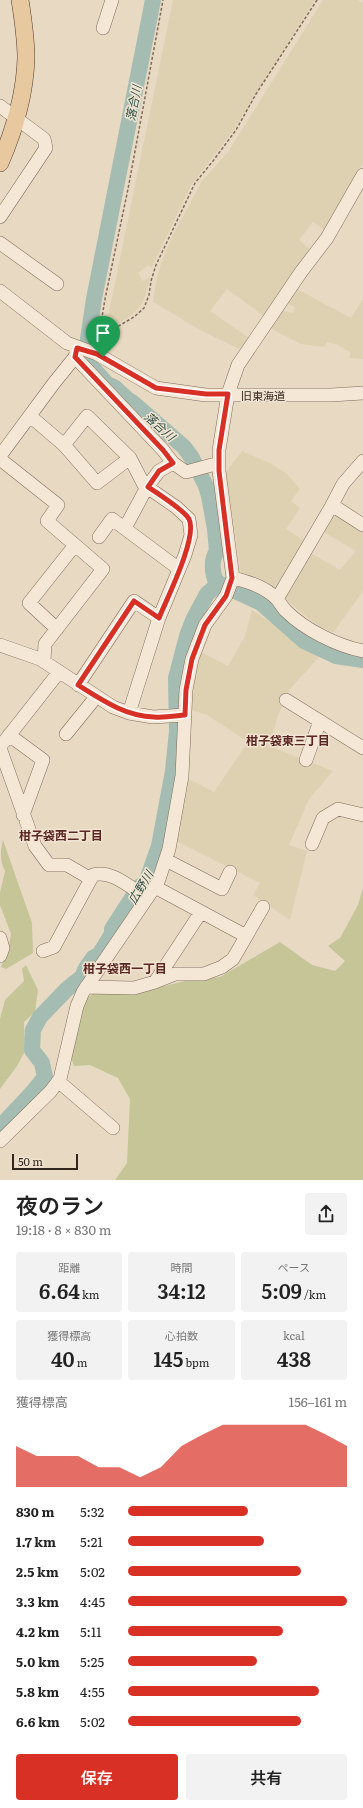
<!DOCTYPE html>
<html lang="ja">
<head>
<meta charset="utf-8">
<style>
	:root { --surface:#fff; --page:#f2f2f2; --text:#222; --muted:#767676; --accent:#d93025 }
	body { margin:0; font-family:Literata,"Noto Sans JP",serif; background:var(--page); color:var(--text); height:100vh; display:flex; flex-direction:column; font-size:15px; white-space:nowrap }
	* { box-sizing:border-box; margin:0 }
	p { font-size:13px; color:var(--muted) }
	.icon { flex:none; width:22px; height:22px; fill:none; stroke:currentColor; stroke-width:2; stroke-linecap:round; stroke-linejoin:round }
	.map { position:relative; height:1180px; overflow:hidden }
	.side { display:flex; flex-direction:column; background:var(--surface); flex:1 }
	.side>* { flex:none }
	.scale { position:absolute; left:12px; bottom:10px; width:66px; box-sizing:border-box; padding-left:4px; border:2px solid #32251e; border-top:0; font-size:11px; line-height:14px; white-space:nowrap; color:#32251e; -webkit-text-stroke:3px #f1e4d1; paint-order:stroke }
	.pin { position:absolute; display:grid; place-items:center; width:34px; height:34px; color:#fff; margin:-41px -17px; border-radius:50% 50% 50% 0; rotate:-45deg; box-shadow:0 0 4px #0007 }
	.pin .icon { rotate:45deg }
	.round { display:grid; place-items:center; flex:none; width:42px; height:42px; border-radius:4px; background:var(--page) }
	.headline { display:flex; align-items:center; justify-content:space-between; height:68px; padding:0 16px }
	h1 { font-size:22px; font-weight:600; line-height:30px }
	.figures { display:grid; grid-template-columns:repeat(3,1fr); gap:6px; height:68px; padding:4px 16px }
	.figures div { display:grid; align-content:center; border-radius:4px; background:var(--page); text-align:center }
	.figures b { font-size:20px; font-weight:600 }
	.figures small { font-size:11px; font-weight:400 }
	.figures p { font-size:11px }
	.chart { height:112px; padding:8px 16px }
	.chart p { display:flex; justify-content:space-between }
	.chart svg { width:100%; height:72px; margin-top:4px; fill:var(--accent); opacity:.7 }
	.primary-button { display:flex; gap:8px; margin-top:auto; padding:8px 16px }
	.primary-button a { flex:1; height:46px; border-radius:4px; background:var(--accent); color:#fff; font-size:16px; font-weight:600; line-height:46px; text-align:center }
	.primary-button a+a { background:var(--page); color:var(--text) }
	ul { padding:0 16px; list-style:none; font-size:13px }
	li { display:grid; grid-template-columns:64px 48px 1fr; align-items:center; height:30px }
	li i { height:10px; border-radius:5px; background:var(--accent) }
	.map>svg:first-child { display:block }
</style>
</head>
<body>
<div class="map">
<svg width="363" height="1180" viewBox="0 0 363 1180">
	<rect width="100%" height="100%" fill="#e8d9c3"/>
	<path fill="#ddd1b1" d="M173,0H315L233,131L191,185L152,267L147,266L138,273L143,281L150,277L146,294L142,304L133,314L113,327L108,317Z
		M323,0H358L363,3V163L325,230L313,222L299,240L312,251L265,317L227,289L210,311L249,338L242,350L204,332L153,302L156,282L161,263L172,237L202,181L228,152Z
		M297,289L351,318L363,299V359L350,358V352L338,345L327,342L325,347L301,344L270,328L282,311L293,313L295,307L286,303Z
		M242,451L272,464L287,474L300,489L291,501L300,508L286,529L306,542L278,590L273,592L257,578L241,574L226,472Z
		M334,510L363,530V591L333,633L316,624L286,600L285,593L308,552L340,570L356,551L322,531Z
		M252,610L320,656L290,689L278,715L269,746L333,771L309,799L289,845L307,851L290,920L253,895L260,883L176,841L188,779L214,792L248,742L207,715L192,710L194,679L201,652L228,666L245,636Z"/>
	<path fill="#c5c598" d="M3,840L32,923L33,953L6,969L1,967L8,950L11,934L0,905V893L5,871C0,861 0,851 3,840Z
		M363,888V1180H115L127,1163L130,1099L118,1078L90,1065L74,1066L71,1057L84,1001L96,991H144L185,981L220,977L280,942L312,965L335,971L345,961L328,946L340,938L358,905Z
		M26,965L38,990L35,1012L24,1022L25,1051L17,1066L0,1089V1019L5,1000L24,981L22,969Z"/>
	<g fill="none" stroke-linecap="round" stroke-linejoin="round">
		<path stroke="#a4bcb2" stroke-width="16" d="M153,0L94,299L88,339L91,366L107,384L114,387L127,399L132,402L184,447L192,458L206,486L209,496L215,529L217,551C211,560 212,572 216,582L261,603L304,641L336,656L363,660
			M0,1127L32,1093L45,1077L42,1063L32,1050L33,1030L40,1017L67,989L82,977L86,968L93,958L99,955L112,934V929L139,887L146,883L159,846L173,771L177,731L176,678L187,636L194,618L207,594L215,587L216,582"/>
		<g stroke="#806b5c" stroke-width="14">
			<path id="minor" d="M103,28L112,0
				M0,106L44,139L46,148L0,217
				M0,243L57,284
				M0,291L67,343L97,354L156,388L206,395H331L363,393
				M75,357L163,450L173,463
				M30,416L64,445L97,483L130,458
				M64,445L87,416L130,458L144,485L176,507L189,519L191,535L185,555L159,618L129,713
				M0,456L54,383L75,357L77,349
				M0,459L58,505L47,521L103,569L45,644L44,661
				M332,505L363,525
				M125,528L147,487L159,471L173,463L186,472L219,463
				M99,537L112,519L179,569
				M233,578C249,582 265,587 277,599C280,603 283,608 286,611C305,630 338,646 363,651
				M277,599L331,507L343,484L363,461
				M57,629L29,603L75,545
				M0,645L40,659L113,707L129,713L153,717L185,715
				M78,685L134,601L159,618
				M286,700L363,748
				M66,734L96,697
				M9,735L43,760L23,815
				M4,742L59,672
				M0,748L35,846L49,865H67L91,879
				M306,760L320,721
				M312,844L323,818L338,809L363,815
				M166,860L222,889L230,872
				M155,887L246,936
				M0,938L3,948L0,956
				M43,951L54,947L93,875C112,869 132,889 147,898
				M155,982L201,912
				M86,987L134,988L155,982L175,974H204L222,967L233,959L263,907
				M58,1081L113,1128
				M0,1141L50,1092L60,1079L77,1006L83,992L158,882L169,849L182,776L186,690L192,659L205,625L226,596L233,578L219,471V450L228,394L238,365L301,272L327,238L363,175"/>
		</g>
		<g stroke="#4e3a30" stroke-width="18">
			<path id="major" d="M0,163C14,131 25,94 26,58C26,39 23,19 20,0"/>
		</g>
		<path stroke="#806b5c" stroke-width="1.5" stroke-dasharray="3 2" stroke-linecap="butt" d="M102,338L110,331L134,317L144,308L149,295L151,281L156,265L195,183L213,161L236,130L256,94L317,0
			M102,345L101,323L105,299L128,189L163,0"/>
		<use href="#minor" stroke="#f4e7d5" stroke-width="13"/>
		<use href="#major" stroke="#e8c89e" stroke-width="17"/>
	</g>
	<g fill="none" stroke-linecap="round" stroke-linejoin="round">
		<g stroke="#fff" stroke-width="8">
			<path id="route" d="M77,348L97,354L156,388L206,394H228L219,450V471L232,578L226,596L205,625L192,659L186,690L185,715C175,716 164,718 154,717C125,716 102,700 78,685L134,601L159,618C167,598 198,537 189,519C184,510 157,493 148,487L159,471L173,463L163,450L75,357Z"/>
		</g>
		<use href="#route" stroke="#d93025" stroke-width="5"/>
	</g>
	<g text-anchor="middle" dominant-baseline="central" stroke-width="3" stroke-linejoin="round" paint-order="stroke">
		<g font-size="11" fill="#32251e" stroke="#f1e4d1">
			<text x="263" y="395">旧東海道</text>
		</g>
		<g font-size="12" font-style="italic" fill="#2f504a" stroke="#f1e4d1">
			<text transform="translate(133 103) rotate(-79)">落合川</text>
			<text transform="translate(160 426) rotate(41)">落合川</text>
			<text transform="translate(140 887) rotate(-59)">広野川</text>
		</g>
		<g font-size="12" font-weight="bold" fill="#5a2722" stroke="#f1e4d1">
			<text x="288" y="740">柑子袋東三丁目</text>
			<text x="61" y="835">柑子袋西二丁目</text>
			<text x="125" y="968">柑子袋西一丁目</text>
		</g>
	</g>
</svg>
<div class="scale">50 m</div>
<div class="pin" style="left:103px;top:357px;background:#1e9e55"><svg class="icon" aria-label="arrive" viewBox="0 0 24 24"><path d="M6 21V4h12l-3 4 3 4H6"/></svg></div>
</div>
<section class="side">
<div class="headline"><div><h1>夜のラン</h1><p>19:18 · 8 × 830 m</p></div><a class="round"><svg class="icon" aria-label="share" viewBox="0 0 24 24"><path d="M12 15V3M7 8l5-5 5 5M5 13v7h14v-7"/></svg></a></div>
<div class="figures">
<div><p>距離</p><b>6.64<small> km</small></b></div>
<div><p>時間</p><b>34:12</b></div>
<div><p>ペース</p><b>5:09<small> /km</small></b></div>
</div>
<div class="figures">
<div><p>獲得標高</p><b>40<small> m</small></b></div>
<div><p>心拍数</p><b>145<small> bpm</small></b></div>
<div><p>kcal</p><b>438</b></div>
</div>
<div class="chart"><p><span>獲得標高</span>156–161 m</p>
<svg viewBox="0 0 160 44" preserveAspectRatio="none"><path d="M0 44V19L10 25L20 25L30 25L40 32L50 32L60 38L70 32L80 19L90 12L100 6L110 6L120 6L130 6L140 6L150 12L160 19V44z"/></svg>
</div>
<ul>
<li><b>830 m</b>5:32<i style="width:55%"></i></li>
<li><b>1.7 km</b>5:21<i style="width:62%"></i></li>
<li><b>2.5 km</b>5:02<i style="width:79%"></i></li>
<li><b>3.3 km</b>4:45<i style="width:100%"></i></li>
<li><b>4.2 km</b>5:11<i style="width:71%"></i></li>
<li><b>5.0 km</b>5:25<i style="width:59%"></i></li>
<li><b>5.8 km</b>4:55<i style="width:87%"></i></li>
<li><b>6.6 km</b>5:02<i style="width:79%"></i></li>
</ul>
<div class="primary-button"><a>保存</a><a>共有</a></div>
</section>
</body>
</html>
